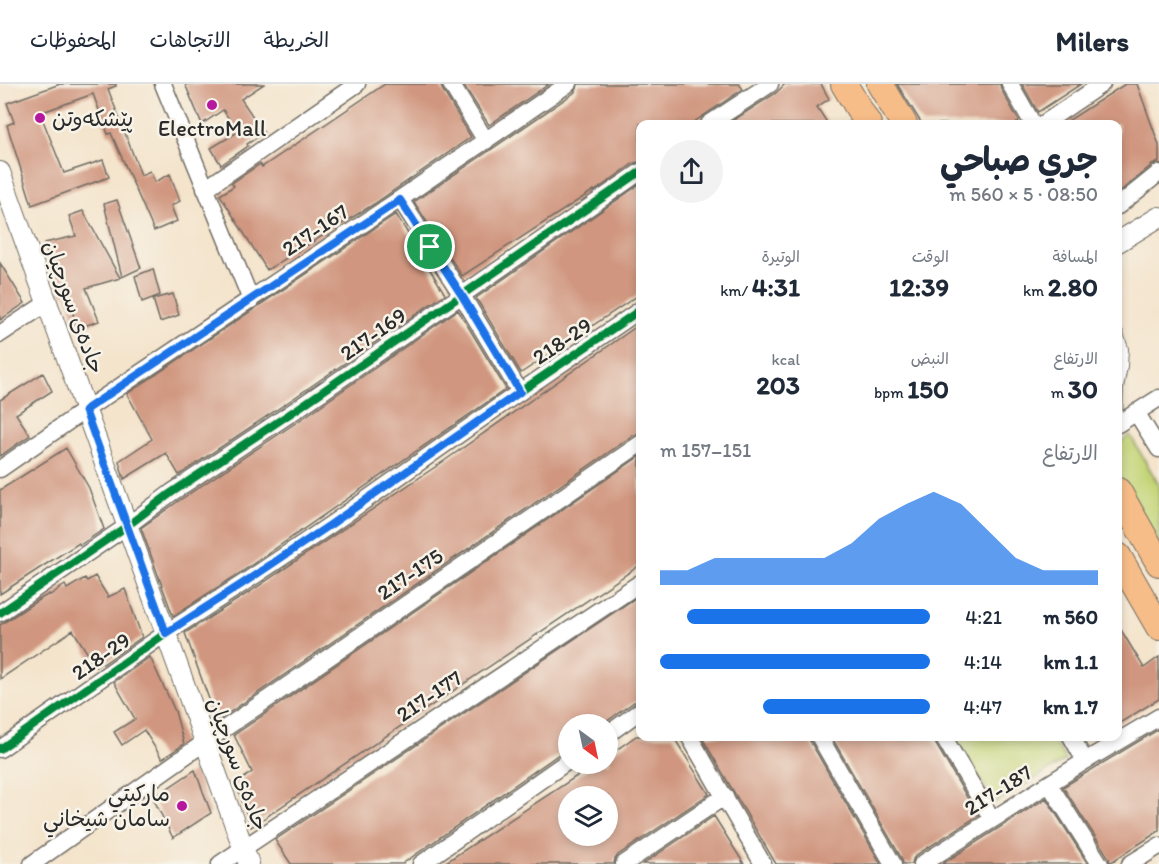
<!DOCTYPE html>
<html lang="ar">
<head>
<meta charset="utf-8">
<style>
	:root { --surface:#fff; --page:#f2f2f3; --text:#1f2937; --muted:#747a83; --line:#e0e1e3; --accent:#1a73e8 }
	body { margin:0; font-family:Itim,"Playpen Sans Arabic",sans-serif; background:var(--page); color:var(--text); direction:rtl; height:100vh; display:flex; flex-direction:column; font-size:22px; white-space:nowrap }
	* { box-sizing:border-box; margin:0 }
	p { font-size:20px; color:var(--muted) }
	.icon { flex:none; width:33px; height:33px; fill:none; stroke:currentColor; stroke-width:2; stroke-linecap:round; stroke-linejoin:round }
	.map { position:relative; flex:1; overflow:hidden; direction:ltr }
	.panel { position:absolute; left:636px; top:36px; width:486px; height:621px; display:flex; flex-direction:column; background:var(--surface); border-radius:12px; box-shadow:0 3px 9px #0003; direction:rtl }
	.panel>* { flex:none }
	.needle { width:39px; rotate:147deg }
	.tools { position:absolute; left:558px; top:630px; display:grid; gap:12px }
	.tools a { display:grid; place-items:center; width:60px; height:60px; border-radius:50%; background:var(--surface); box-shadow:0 3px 9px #0003; font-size:30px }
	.pin { position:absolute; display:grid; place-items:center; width:51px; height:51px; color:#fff; margin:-26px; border:3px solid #fff; border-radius:50%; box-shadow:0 2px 6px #0007 }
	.round { display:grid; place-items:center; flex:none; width:63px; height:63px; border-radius:32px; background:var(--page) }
	.overview { display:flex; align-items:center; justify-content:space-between; height:102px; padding:0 24px }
	h1 { font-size:33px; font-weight:700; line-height:45px }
	.stats { display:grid; grid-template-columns:repeat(3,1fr); gap:9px; height:102px; padding:6px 24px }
	.stats div { display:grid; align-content:center }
	.stats b { font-size:26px; font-weight:700 }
	.stats small { font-size:16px; font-weight:400 }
	.stats p { font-size:16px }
	.chart { height:168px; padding:12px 24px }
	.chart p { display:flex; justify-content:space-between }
	.chart svg { width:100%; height:108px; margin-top:6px; fill:var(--accent); opacity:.7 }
	ul { padding:0 24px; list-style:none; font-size:20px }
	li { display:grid; grid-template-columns:96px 72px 1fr; align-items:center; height:45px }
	li i { height:15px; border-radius:8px; background:var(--accent) }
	header { display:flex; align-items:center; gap:36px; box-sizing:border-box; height:84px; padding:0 30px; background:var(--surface); border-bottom:2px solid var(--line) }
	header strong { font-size:28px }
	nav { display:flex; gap:33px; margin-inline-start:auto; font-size:21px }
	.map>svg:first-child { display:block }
</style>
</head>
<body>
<header>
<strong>Milers</strong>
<nav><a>الخريطة</a><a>الاتجاهات</a><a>المحفوظات</a></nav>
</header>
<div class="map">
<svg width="1159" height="780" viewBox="0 0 1159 780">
	<rect width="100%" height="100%" fill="#f7f3e8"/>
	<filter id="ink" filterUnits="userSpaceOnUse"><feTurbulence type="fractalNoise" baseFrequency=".0167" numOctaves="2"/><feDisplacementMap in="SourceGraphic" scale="12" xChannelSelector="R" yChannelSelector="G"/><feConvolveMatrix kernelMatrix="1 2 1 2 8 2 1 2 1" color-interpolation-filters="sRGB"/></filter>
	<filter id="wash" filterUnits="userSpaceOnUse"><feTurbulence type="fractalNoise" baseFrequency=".008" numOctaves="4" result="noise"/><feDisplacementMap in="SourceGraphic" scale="24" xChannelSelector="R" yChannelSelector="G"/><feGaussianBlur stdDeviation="1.35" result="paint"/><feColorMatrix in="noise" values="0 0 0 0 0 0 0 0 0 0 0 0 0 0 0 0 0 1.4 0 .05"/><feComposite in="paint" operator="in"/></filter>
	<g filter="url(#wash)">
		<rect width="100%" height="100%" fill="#f4e4cc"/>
		<path fill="#c3d476" stroke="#778050" stroke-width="1.5" d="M1130,351L1159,401V461L1118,390V360Z
			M955,653H1052L1066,676L994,719Z"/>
		<g id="blocks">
			<path fill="#d0967f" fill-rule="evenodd" d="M60,0H116V2L108,5L141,91L150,87L155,98L170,90L180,117L171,122L177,137L154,147L111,49L108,50L93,10L40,29L64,89L103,76L109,93L32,121L7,41L14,38L7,19Z
				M185,0H264L241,15L264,49L247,60L248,62L221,81L211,64L238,48L223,26L202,40Z
				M385,0H441L442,5L471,53L374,120L267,186L220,111L234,102L232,99L260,80L262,83Z
				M463,0H549L489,41Z
				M578,0H739L743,5L691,40H640V78L634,79L595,107L594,106L462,192L414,118L574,9L577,5Z
				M785,0H821L829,15L817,23L828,40H734L732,37L776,9Z
				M897,0H1000L1001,5L1019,37L1015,40H922Z
				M1022,0H1081L1038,28Z
				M1125,0H1137L1159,61V78L1152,81L1118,109V40H1063Z
				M640,100V210L521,289L476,214Z
				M117,116L141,184L122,193L104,120Z
				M83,127L120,194L86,204L99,237L78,244L66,210L60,211L44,159L76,152L69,132Z
				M396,130L445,210L291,316L179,391L166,369L124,395L119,377L152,355L127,310Z
				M0,179L25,219L0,236Z
				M153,185L160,211L142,218L135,192Z
				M173,210L179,231L160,238L153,215Z
				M458,226L506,305L240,489L173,532L141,444L177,418L303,334Z
				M640,240V350L634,351L217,637L185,549L251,507L444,377Z
				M43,289L52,307L16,330L30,351L0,372V316Z
				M66,364L89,404L104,445L80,461L79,459L43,482L0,510V406Z
				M640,372V481L251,743L236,700L252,688L234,651Z
				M95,492L108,513L125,505L142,553L103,580L102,579L96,583L73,546L0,595V541L35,518L49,510L50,511L65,501L67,505L85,494L87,497Z
				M640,511V617L634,618L603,640H568V667L562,668L402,780H291L275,756Z
				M1118,541L1144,584L1159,573V615L1118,640Z
				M150,573L175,627L184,660L162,675L144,646L122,661L114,648L135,635L114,598Z
				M1159,645V747L1110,779L1109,774L1063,703Z
				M636,652H673L709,710L618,771L615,775L614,780H443L595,680H608V672ZM568,712H608V752H568Z
				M701,652H809L810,657L881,780H776Z
				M831,652H933L934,657L978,732L916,771L913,775L912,780H903L902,775Z
				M195,686L211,729L173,754L153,714Z
				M1046,714L1088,780H942Z
				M714,732L744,780H643Z"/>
		</g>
	</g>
	<g filter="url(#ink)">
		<use href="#blocks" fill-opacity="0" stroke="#716c63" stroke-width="1.5"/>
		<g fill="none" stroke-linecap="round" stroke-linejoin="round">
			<g stroke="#716c63" stroke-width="10">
				<path id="service" d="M1118,339L1119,304L1123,282L1124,265L1119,249"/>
			</g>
			<g stroke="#716c63" stroke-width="19">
				<path id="minor" d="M163,0L251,216
					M451,0L486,57
					M1010,0L1033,40
					M709,40L770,0
					M1043,40L1102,0
					M205,105L357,0
					M400,115L461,210L520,308
					M1118,122L1159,89
					M0,250L47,219
					M1136,328L1159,365
					M1118,340L1159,314
					M0,385L85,326L400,115L568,0
					M0,529L127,442L171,409L297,325L640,88
					M608,650L640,627
					M689,652L763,780
					M819,652L893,780
					M943,652L992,735
					M1071,652L1085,677
					M0,665L166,549L245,498L330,441L498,323L640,226
					M1049,700L1100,780
					M32,780L205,658L640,360
					M220,780L640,499
					M421,780L568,677
					M624,780L725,712
					M922,780L1085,677L1159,633
					M1130,780L1159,762"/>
			</g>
			<g stroke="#716c63" stroke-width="22">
				<path id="tertiary" d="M0,88L249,780
					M1118,158L1159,133"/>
			</g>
			<g stroke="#716c63" stroke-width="28">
				<path id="primary" d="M844,0L868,40
					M880,0L904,40
					M1118,407L1159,479
					M1118,472L1159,543"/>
			</g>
			<use href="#service" stroke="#fff" stroke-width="8"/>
			<use href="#minor" stroke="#fff" stroke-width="16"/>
			<use href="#tertiary" stroke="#fff" stroke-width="20"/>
			<use href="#primary" stroke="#f7bd88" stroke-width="26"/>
			<g stroke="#f7f3e8" stroke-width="11">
				<path id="cycleway" d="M0,529L127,442L171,409L297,325L640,88
					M0,665L166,549L245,498L330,441L498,323L640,226"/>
			</g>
			<use href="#cycleway" stroke="#00873e" stroke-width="8"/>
		</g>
	</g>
	<g fill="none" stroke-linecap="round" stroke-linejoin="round" filter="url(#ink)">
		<g stroke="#fff" stroke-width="12">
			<path id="route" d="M400,116L461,210L520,308L330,441L245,498L166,549L85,326Z"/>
		</g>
		<use href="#route" stroke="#1a73e8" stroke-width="8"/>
	</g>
	<g fill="#b5179e" stroke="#f7f3e8" stroke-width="2">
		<circle cx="212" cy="21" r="6"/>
		<circle cx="40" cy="34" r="6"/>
		<circle cx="182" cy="722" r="6"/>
	</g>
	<g text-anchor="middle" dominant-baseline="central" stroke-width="5" stroke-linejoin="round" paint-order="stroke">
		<g font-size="22" fill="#2b2b2b" stroke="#f7f3e8" text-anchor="start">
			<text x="52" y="34">پێشکەوتن</text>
			<text x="212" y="44" text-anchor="middle">ElectroMall</text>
			<text x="170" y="709" text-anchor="end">ماركيتي<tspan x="170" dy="25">سامان شيخاني</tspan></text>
		</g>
		<g font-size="22" fill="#2b2b2b" stroke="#f7f3e8">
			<text transform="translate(315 146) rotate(-34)">217-167</text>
			<text transform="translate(74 223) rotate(70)">جادەی سورچیان</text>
			<text transform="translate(373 250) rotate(-35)">217-169</text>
			<text transform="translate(562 257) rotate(-34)">218-29</text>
			<text transform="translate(410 490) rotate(-34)">217-175</text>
			<text transform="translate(101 572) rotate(-35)">218-29</text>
			<text transform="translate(429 612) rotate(-34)">217-177</text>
			<text transform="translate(238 680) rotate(70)">جادەی سورچیان</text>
			<text transform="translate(998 706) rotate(-32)">217-187</text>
		</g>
	</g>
</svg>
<div class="tools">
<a><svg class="needle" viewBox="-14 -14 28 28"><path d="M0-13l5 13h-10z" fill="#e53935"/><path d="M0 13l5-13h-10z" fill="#747a83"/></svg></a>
<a><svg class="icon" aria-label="layers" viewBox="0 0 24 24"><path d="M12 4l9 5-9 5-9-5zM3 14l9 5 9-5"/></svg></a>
</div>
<div class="pin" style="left:430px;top:163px;background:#1e9e55"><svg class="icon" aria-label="arrive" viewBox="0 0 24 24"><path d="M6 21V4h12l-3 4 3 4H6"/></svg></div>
<section class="panel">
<div class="overview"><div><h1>جري صباحي</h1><p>08:50 · 5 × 560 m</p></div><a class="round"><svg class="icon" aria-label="share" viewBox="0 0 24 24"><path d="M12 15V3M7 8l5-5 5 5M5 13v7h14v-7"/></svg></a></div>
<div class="stats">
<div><p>المسافة</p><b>2.80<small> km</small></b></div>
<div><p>الوقت</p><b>12:39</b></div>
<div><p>الوتيرة</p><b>4:31<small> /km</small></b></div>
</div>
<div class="stats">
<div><p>الارتفاع</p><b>30<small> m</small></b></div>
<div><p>النبض</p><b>150<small> bpm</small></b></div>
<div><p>kcal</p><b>203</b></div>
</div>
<div class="chart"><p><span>الارتفاع</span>151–157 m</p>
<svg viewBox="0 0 160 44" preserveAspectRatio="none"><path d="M0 44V38L10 38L20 33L30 33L40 33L50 33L60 33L70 27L80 17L90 11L100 6L110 11L120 22L130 33L140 38L150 38L160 38V44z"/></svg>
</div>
<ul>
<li><b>560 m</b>4:21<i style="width:90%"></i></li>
<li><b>1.1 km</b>4:14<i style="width:100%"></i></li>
<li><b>1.7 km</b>4:47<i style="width:62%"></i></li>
</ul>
</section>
</div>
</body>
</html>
